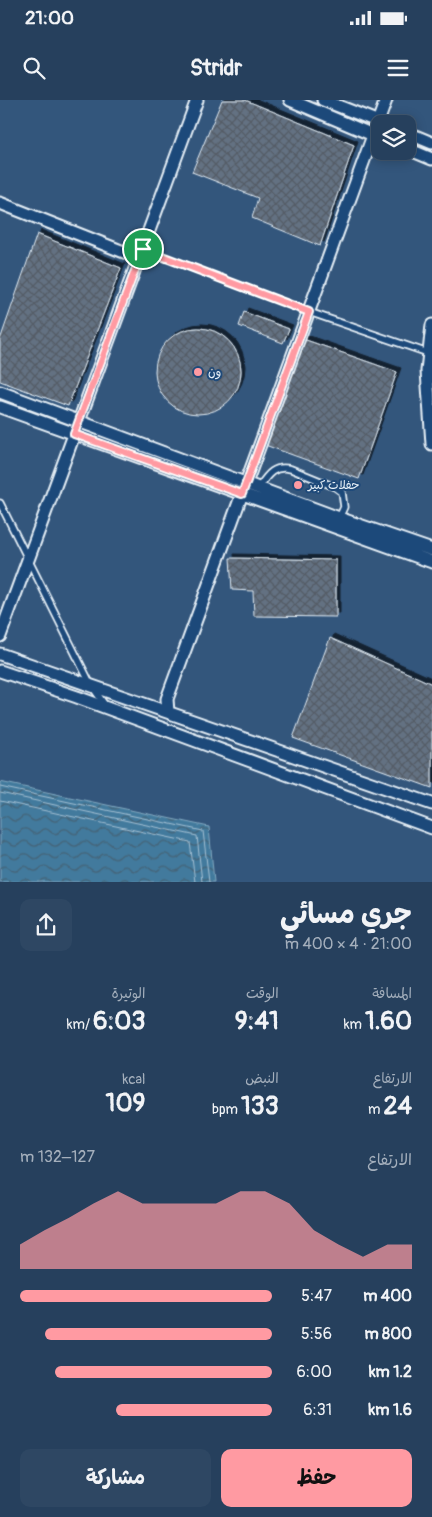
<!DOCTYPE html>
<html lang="ar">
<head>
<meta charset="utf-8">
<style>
	:root { --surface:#26405d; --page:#2e4763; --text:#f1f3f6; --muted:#a4afbc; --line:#425972; --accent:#ff9aa2 }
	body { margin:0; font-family:Pangolin,"Playpen Sans Arabic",sans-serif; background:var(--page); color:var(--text); direction:rtl; height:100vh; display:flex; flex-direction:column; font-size:19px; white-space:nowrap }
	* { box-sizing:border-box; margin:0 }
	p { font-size:16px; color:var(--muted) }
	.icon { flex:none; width:28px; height:28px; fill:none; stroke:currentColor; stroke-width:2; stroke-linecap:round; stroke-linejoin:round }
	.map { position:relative; height:782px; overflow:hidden; direction:ltr }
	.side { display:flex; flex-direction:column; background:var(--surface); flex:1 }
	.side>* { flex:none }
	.buttons { position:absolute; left:371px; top:15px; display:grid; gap:10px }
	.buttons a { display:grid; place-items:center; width:45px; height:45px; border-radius:10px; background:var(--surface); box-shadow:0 2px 12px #0003,0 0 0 1px var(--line); font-size:25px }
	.pin { position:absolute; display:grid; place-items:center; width:42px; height:42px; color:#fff; margin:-21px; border:2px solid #fff; border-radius:50%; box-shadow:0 1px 5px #0007 }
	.round { display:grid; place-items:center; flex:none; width:52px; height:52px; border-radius:10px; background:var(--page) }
	.headline { display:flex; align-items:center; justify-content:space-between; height:85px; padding:0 20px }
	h1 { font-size:28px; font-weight:700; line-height:38px }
	.stats { display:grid; grid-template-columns:repeat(3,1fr); gap:8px; height:85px; padding:5px 20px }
	.stats div { display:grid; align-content:center }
	.stats b { font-size:25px; font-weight:700 }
	.stats small { font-size:14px; font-weight:400 }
	.stats p { font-size:14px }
	.chart { height:140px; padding:10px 20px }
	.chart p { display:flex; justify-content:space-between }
	.chart svg { width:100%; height:90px; margin-top:5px; fill:var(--accent); opacity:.7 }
	.primary-button { display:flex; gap:10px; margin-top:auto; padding:10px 20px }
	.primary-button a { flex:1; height:58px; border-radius:10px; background:var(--accent); color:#111; font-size:20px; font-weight:700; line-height:58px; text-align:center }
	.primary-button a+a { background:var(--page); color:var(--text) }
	ul { padding:0 20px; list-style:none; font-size:16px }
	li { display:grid; grid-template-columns:80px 60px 1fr; align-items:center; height:38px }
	li i { height:12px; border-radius:6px; background:var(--accent) }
	.status { display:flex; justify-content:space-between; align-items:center; height:35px; padding:0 25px; background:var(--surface); direction:ltr }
	.status svg { height:14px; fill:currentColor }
	header { display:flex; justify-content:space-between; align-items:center; height:65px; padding:0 20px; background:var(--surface); font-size:22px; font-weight:700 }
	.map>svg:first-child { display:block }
</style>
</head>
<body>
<div class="status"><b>21:00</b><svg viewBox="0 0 49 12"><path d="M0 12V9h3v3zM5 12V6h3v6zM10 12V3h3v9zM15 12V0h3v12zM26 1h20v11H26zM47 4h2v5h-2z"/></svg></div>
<header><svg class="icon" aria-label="menu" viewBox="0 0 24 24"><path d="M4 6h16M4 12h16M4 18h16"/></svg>Stridr<svg class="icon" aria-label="search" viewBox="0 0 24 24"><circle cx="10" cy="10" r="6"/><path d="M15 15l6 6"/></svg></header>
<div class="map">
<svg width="432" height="782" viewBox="0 0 432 782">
	<defs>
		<pattern id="water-waves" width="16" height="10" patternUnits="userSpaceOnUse" patternTransform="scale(1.25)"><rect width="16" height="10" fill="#427a9d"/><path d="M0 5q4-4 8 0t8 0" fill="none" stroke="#446174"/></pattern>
		<pattern id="building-cross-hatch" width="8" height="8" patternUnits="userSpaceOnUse" patternTransform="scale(1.25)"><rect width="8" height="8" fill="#637182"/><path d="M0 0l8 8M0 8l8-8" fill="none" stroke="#545c66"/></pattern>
		<filter id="shadow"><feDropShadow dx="4" dy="-4" stdDeviation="0" flood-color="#0009"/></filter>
	</defs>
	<rect width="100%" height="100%" fill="#33567c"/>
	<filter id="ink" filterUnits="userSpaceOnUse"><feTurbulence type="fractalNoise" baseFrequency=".02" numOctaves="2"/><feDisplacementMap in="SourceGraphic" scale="10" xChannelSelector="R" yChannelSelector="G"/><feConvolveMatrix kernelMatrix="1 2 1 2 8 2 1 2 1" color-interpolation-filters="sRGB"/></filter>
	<g filter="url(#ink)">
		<path fill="url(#water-waves)" stroke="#84aac1" d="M0,682L209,727L214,782H0Z"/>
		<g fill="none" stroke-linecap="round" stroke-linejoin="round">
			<path stroke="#a6c1d4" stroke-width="1" d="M0,687L203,731L209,782
				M0,693L197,736L202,782
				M0,701L190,742L195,782"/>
		</g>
		<path fill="url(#building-cross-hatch)" stroke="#e8f1f8" filter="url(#shadow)" d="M222,0H245L354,45L320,146L252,118L258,98L192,72Z
			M37,134L121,168L68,306L0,281V240Z
			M244,212L289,229L283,243L239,226Z
			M155 271a43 43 0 1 1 86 0a43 43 0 1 1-86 0Z
			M303,239L397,272L359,379L265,345Z
			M230,458L336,460V517L254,516L253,491L232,490Z
			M330,538L432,584V688L293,638Z"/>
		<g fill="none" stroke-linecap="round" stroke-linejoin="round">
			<g stroke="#e8f1f8" stroke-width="9">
				<path id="lane" d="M143,149L309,212L428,253
					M259,387C268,374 274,365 291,369L335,387L342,392L344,407L339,418
					M0,403L91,585L105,605"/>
			</g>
			<g stroke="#e8f1f8" stroke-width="15">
				<path id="street" d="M290,0L380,38
					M323,0L384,24
					M408,33L432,43
					M408,49L432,59
					M0,103L139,158
					M432,225L427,271L432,344
					M0,292L339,418L432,450
					M0,307L432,462
					M0,536L197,0
					M0,554L432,704
					M0,571L77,597L432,728
					M168,612L167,599L386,0"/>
			</g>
			<use href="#lane" stroke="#1f4a7a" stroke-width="5.5"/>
			<use href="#street" stroke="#1f4a7a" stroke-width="11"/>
		</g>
	</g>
	<g fill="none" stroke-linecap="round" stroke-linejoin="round" filter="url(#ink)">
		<g stroke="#fff" stroke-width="10">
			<path id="route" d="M143,149L309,212L242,394L74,334Z"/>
		</g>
		<use href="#route" stroke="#ff9aa2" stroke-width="6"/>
	</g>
	<g fill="#ff9aa2" stroke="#1f4a7a" stroke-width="2">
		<circle cx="198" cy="272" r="5"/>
		<circle cx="298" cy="385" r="5"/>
	</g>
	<g text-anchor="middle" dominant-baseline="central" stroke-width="4" stroke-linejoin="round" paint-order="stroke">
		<g font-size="12" fill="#e8f1f8" stroke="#1f4a7a" text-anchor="start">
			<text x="208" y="272">ون</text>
			<text x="308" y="385">حفلات کبیر</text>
		</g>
	</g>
</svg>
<div class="buttons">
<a><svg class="icon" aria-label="layers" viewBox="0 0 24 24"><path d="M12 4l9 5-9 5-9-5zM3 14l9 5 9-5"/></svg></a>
</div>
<div class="pin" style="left:143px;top:149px;background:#1e9e55"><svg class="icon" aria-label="arrive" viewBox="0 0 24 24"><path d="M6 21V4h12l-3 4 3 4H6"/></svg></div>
</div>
<section class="side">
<div class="headline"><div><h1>جري مسائي</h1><p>21:00 · 4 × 400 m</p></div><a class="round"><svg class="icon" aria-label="share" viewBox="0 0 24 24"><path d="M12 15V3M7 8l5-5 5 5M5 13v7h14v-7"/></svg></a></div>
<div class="stats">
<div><p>المسافة</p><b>1.60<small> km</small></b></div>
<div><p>الوقت</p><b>9:41</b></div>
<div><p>الوتيرة</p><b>6:03<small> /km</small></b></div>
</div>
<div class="stats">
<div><p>الارتفاع</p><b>24<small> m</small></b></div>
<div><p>النبض</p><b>133<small> bpm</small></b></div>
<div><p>kcal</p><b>109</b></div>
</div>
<div class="chart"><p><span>الارتفاع</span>127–132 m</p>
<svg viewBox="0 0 160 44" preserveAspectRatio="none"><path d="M0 44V32L10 25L20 19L30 12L40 6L50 12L60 12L70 12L80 12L90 6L100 6L110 12L120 25L130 32L140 38L150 32L160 32V44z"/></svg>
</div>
<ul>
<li><b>400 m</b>5:47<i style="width:100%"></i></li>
<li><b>800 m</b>5:56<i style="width:90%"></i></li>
<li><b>1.2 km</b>6:00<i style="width:86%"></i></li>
<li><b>1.6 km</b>6:31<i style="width:62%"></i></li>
</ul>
<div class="primary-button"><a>حفظ</a><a>مشاركة</a></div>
</section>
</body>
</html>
